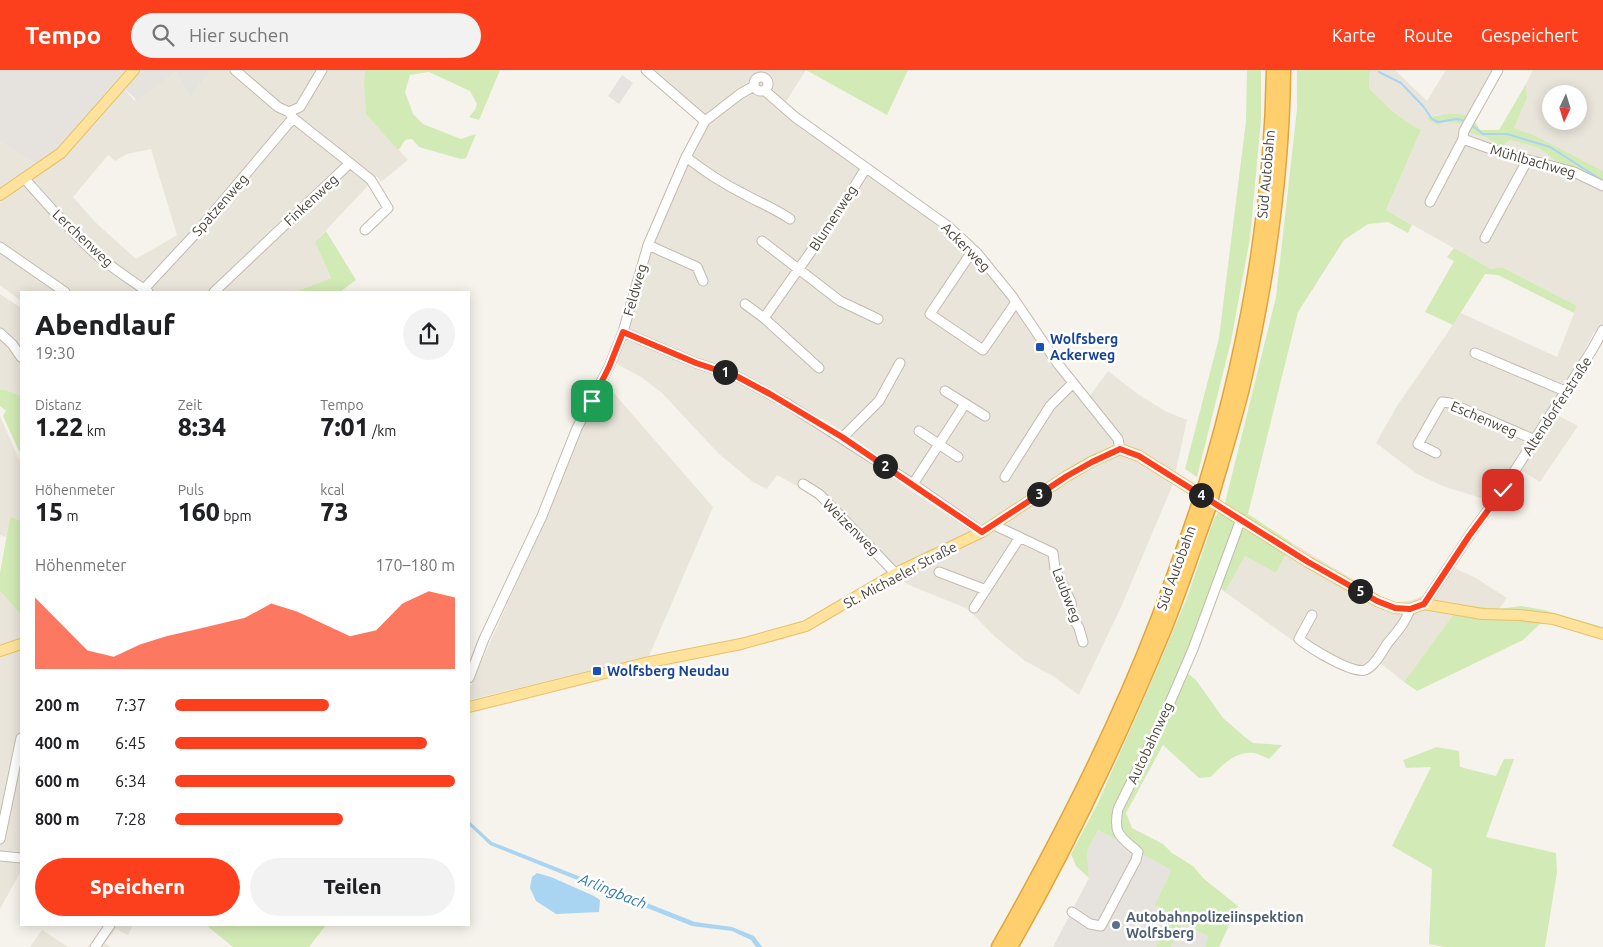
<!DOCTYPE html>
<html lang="de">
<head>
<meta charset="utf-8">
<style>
	:root { --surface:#fff; --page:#f2f2f2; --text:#202124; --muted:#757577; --accent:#fc3f1d }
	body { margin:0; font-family:Ubuntu,sans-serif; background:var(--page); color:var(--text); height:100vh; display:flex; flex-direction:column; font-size:19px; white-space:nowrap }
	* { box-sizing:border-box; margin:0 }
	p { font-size:16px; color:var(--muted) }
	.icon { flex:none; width:28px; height:28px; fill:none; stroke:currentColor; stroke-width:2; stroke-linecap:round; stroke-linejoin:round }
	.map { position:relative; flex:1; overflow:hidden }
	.details { position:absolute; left:20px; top:221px; width:450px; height:635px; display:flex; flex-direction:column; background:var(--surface); border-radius:0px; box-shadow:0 2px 12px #0003 }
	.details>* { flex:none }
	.needle { width:32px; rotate:184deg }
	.tools { position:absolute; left:1542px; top:15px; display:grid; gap:10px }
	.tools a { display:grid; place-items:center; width:45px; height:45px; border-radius:50%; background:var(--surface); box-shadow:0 2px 12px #0003; font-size:25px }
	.pin { position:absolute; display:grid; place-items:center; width:42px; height:42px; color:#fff; margin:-21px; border-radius:10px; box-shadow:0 2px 8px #0006 }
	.km { position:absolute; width:25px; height:25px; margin:-12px; border-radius:50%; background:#222; color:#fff; font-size:14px; line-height:25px; text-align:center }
	.round { display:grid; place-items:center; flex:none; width:52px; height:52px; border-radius:26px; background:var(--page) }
	.overview { display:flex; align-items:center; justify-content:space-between; height:85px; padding:0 15px }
	h1 { font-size:28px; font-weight:800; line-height:38px }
	.stats { display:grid; grid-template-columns:repeat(3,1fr); gap:8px; height:85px; padding:5px 15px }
	.stats div { display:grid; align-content:center }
	.stats b { font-size:25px; font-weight:800 }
	.stats small { font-size:14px; font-weight:400 }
	.stats p { font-size:14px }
	.chart { height:140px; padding:10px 15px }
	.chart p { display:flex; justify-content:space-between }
	.chart svg { width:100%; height:90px; margin-top:5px; fill:var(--accent); opacity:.7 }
	.button { display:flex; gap:10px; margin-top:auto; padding:10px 15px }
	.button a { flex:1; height:58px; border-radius:30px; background:var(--accent); color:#fff; font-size:20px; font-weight:800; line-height:58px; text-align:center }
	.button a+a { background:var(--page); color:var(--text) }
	ul { padding:0 15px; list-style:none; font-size:16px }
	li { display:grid; grid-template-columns:80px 60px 1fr; align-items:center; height:38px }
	li i { height:12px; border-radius:6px; background:var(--accent) }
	header { display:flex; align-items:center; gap:30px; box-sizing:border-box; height:70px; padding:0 25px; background:var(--accent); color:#fff }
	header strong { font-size:24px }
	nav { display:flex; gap:28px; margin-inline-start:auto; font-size:18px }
	.search { width:350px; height:45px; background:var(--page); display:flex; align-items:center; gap:12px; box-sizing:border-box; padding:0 18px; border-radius:28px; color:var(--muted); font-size:19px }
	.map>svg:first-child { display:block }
</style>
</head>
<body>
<header>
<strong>Tempo</strong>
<div class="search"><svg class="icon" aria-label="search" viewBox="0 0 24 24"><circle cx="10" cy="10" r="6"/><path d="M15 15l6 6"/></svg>Hier suchen</div>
<nav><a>Karte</a><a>Route</a><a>Gespeichert</a></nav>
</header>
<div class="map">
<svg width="1603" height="877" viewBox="0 0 1603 877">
	<rect width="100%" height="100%" fill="#f6f3ec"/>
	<path fill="#eae5da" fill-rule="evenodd" d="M212,0H365L364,13L366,44L408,90L381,112L377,106L315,172L331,208L295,222H21V231L0,215V72L34,93L42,100L123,18L135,31L176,2L190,28ZM151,79L177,165L136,189L95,152L73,127L108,85L115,91L127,84Z
		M652,0H806L785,33L947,150L965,165L1008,214L1060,290L1089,327L1108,301L1139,325L1165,341L1187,350L1173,414L1122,535L1079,625L1053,606L1025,591L994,566L968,539L909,515L888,502L817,427L777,405L767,419L753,412L719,384L662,323L641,307L615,293L654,169L696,75L709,53Z
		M1370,0H1395L1427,31L1446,0H1501L1474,50L1437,45L1428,48L1460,53L1472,64L1483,66L1501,77L1510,70L1539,78L1557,92L1603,113V266L1594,262L1576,298L1550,341L1578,356L1540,412L1515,396L1491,431L1445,417L1417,404L1376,373L1397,336L1461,243L1557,287L1577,236L1502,197L1491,199L1386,140L1421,60L1408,53L1381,31L1369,18Z
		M1533,0H1603V101L1534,65L1514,58L1527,28L1526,14ZM1551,24H1579V51H1551Z
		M0,224L21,238V326L6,320H0Z
		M605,313L713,437L649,586L469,630V620L546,447L581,359Z
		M0,346L21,394V451L10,448L6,467L0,465Z
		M1292,473L1391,532H1401L1413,530L1426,524L1446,494L1476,508L1507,528L1499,539L1461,534L1404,612L1379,592L1373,601L1366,605H1354L1321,591L1225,522L1245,486L1276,503Z
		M0,521L21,545V801L0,839Z
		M106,855H133L128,865L116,859L105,873L111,877H88Z
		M42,860L68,877H30Z"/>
	<path fill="#e6e2dd" d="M0,0H212L190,28L176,2L136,31L134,27L123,18L41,100L34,93L0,72Z
		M622,5L633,13L619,34L608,26Z
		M1098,760L1171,800L1155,835L1173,845L1156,877H1053L1089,808L1087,781Z
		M1182,854L1208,866L1205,877H1171Z"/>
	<path fill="#d2eab5" d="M365,0H500L479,50L469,47L475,40L477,34L470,21L429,2L410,5L405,22L413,44L423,54L461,69L476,64L466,88L461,89L419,77L412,69C402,68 404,75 398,80L366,44L364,13Z
		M806,0H908L887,45Z
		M1247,0H1261V50L1250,168L1231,271L1197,407L1185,399L1219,268L1246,51Z
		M1297,0H1370L1369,18C1384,34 1401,50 1421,60L1386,140L1412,155L1408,163L1388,152L1368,154L1344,170L1298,242L1248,444L1292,473L1276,503L1245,486L1225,522L1216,514L1181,598L1196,610L1223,648L1245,667L1253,673L1282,675L1269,689C1264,687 1259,684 1254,683C1236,680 1221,696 1211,707L1199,708L1163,675L1126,743L1132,758L1163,774L1172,783L1193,796L1204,809L1238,836L1219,877H1205L1208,866L1182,854L1171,877H1156L1172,845L1155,835L1171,800L1098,760L1087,781L1089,808L1076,796L1071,784L1098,733L1144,629L1187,528L1214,449L1225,433L1276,227L1297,39Z
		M1526,14L1527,28L1514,58L1534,65L1603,101V113L1557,92L1539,78L1510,70L1501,77L1483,66L1472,64L1460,53L1446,52L1437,55L1427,48C1438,45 1465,40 1474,50C1476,53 1478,57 1480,60H1499Z
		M326,161L356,210L340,222H295L331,208L315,172Z
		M1454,178L1491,199L1502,197L1577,236L1574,243L1498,205L1485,204L1453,255L1425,242L1454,191L1447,187Z
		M0,320H6L21,326V380L19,381L3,346L6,341L0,336Z
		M10,447L21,451V545L0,521V503Z
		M1461,534L1499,539L1521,536L1544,540L1603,557V569L1543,551L1523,570L1417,621L1404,612Z
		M1437,677L1459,681L1460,697L1496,706L1504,689H1514L1486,767L1556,783L1557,802L1545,877H1444L1429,874L1432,799L1392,776L1431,697L1406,698L1403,690Z
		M206,855H326L309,877H233Z"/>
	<path fill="#a9d4f2" d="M469,751L492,772L695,852L732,857L754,866L762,877H756L751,870L732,861L692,856L490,775L469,755Z
		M537,803L551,807L594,826L600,830L599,842L556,844L536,831L530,818L532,807Z"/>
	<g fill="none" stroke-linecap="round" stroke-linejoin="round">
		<path stroke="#a9d4f2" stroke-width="2" d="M1379,2L1401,13L1423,36L1432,49L1438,52L1457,49L1466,51
			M1471,55L1483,64H1507L1550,77L1603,111"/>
		<g stroke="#c2bbae" stroke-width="11">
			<path id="minor" d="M235,0L278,37L289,42L300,37L322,0
				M646,0L705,51
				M754 14a7 7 0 1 1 14 0a7 7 0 1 1-14 0Z
				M764,20L795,47L949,157L977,183L1012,226L1058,294L1118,369L1120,379
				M1463,69L1502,83L1574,102L1603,116
				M686,87C704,101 722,113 742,123C758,132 774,138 790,149
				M350,93L371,110L388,138L365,160
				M24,108C48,135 71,162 98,186C114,199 131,210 148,222
				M1430,132L1463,69L1464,61L1498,0
				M1485,168L1527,91
				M762,171L840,231L878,249
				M648,175L697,197L703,211
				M0,177L65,222
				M973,180L930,244L983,280L1016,232
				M144,219L197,162L293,48
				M214,222L350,93L293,48L289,42
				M745,234L764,248L819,298
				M764,248L834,149L866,98
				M623,262L696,293L738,307L786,333L913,414L982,462
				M0,263L12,274L21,287
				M1475,283L1565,321
				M945,321L985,346
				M919,361L958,387
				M843,367L879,331L900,293
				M1436,383L1418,374L1442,332L1450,333L1535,370
				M1005,407L1050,336L1073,313
				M803,414L819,424L832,437L896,504
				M913,414L965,334
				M994,455L1053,483L1055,499L1071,532L1072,546L1079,558L1083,572
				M939,502L986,520
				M1424,534L1469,466L1503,419L1592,280L1603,260
				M974,538L1020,467
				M1312,545L1299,569C1310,578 1352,604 1365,600C1374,597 1382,582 1387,574C1396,563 1406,552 1410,539
				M469,608L484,569L542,446L577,358L609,297L623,262L648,175L686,87L705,51L740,24L754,16
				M0,769L21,668
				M0,786L21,788
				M1072,842L1090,854L1101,856L1136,790L1138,782C1120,766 1113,765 1118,739L1165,644L1193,579L1241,449
				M95,877L110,855"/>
		</g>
		<g stroke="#e6c16a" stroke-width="12">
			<path id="major" d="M0,125L61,83L134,0
				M0,581L21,574
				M469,637L645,593L741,574L806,556L900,501L982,462L1067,406L1091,392L1120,379L1139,386L1308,492L1377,531L1395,538L1410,539L1424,534L1482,544L1519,545L1553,549L1603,564"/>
		</g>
		<g stroke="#e0a43c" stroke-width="15">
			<path id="highway" d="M1204,418C1245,283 1271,142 1273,0
				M1213,424C1223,389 1234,354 1243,318C1267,215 1283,107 1284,0
				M998,877C1057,773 1114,662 1157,550C1172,510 1186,470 1200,429
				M1011,877C1070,774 1121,666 1166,557C1182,517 1195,476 1210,436"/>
		</g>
		<use href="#minor" stroke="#fff" stroke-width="9"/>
		<use href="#major" stroke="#ffe39c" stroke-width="10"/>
		<use href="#highway" stroke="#ffcf6e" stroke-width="12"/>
		<g stroke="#e0a43c" stroke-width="15" stroke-linecap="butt">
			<path id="highway-bridge" d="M1200,429L1204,418
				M1210,436L1213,424"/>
		</g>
		<use href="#highway-bridge" stroke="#ffcf6e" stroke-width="12"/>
	</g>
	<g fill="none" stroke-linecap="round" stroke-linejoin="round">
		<g stroke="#fff" stroke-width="10">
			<path id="route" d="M592,331L609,297L623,262L696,293L738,307L770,324L842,367L982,462L1067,406L1092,392L1120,379L1139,386L1308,492L1377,531L1395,538L1410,539L1424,534L1469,466L1503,420"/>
		</g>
		<use href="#route" stroke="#fc3f1d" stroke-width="6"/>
	</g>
	<g fill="#1a4fb4" stroke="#fff" stroke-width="2">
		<rect x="1035" y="272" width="10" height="10" rx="2.5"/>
		<rect x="592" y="596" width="10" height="10" rx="2.5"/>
	</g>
	<circle fill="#5c6f8a" stroke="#fff" stroke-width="2" cx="1116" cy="855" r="5"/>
	<g text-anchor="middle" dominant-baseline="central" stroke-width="5" stroke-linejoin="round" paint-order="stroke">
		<g font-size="14" fill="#4b4439" stroke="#fff">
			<text transform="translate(1533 91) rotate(16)">Mühlbachweg</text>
			<text transform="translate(1266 104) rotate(-85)">Süd Autobahn</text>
			<text transform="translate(311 130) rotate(-43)">Finkenweg</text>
			<text transform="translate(220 135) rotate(-49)">Spatzenweg</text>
			<text transform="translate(833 148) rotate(-57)">Blumenweg</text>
			<text transform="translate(83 168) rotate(43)">Lerchenweg</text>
			<text transform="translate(966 177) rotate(45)">Ackerweg</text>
			<text transform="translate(635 220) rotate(-74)">Feldweg</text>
			<text transform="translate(1557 336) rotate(-57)">Altendorferstraße</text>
			<text transform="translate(1484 349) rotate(23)">Eschenweg</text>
			<text transform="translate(851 457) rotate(45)">Weizenweg</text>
			<text transform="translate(1176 498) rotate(-70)">Süd Autobahn</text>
			<text transform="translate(900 505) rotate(-28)">St. Michaeler Straße</text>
			<text transform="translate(1067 525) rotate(69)">Laubweg</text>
			<text transform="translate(1150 673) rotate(-65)">Autobahnweg</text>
		</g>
		<g font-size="14" font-weight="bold" fill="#164399" stroke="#fff" text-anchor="start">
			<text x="1050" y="269">Wolfsberg<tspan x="1050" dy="16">Ackerweg</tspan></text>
			<text x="607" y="601">Wolfsberg Neudau</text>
		</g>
		<g font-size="14" font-weight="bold" fill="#4e5e75" stroke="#fff" text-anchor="start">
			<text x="1126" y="847">Autobahnpolizeiinspektion<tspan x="1126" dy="16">Wolfsberg</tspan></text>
		</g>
		<g font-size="15" font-style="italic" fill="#2e7ab2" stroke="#fff">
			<text transform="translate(613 821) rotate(22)">Arlingbach</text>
		</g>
	</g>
</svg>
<div class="tools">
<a><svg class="needle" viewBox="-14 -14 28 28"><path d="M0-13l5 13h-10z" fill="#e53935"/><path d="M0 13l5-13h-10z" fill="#757577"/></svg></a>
</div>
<div class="pin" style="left:592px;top:331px;background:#1e9e55"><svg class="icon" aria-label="arrive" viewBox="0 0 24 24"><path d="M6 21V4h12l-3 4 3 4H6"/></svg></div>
<div class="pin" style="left:1503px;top:420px;background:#d93025"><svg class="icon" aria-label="check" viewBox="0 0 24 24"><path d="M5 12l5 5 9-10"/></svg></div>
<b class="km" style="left:725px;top:302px">1</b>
<b class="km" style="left:885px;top:396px">2</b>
<b class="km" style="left:1039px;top:424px">3</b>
<b class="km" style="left:1201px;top:425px">4</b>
<b class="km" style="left:1360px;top:521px">5</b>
<section class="details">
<div class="overview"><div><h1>Abendlauf</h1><p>19:30</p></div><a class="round"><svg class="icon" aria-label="share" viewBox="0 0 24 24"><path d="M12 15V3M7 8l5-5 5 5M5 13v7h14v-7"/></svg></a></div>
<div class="stats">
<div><p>Distanz</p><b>1.22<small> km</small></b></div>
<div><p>Zeit</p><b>8:34</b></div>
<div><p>Tempo</p><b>7:01<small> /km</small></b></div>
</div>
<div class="stats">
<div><p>Höhenmeter</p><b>15<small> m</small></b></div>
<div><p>Puls</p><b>160<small> bpm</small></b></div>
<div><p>kcal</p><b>73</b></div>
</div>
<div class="chart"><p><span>Höhenmeter</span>170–180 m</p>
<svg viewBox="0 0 160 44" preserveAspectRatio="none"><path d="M0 44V9L10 22L20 35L30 38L40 32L50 28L60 25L70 22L80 19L90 12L100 16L110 22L120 28L130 25L140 12L150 6L160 9V44z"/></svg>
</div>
<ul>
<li><b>200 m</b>7:37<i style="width:55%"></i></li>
<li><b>400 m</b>6:45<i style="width:90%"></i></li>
<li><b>600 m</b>6:34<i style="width:100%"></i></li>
<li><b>800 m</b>7:28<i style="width:60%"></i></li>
</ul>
<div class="button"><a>Speichern</a><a>Teilen</a></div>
</section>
</div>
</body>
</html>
